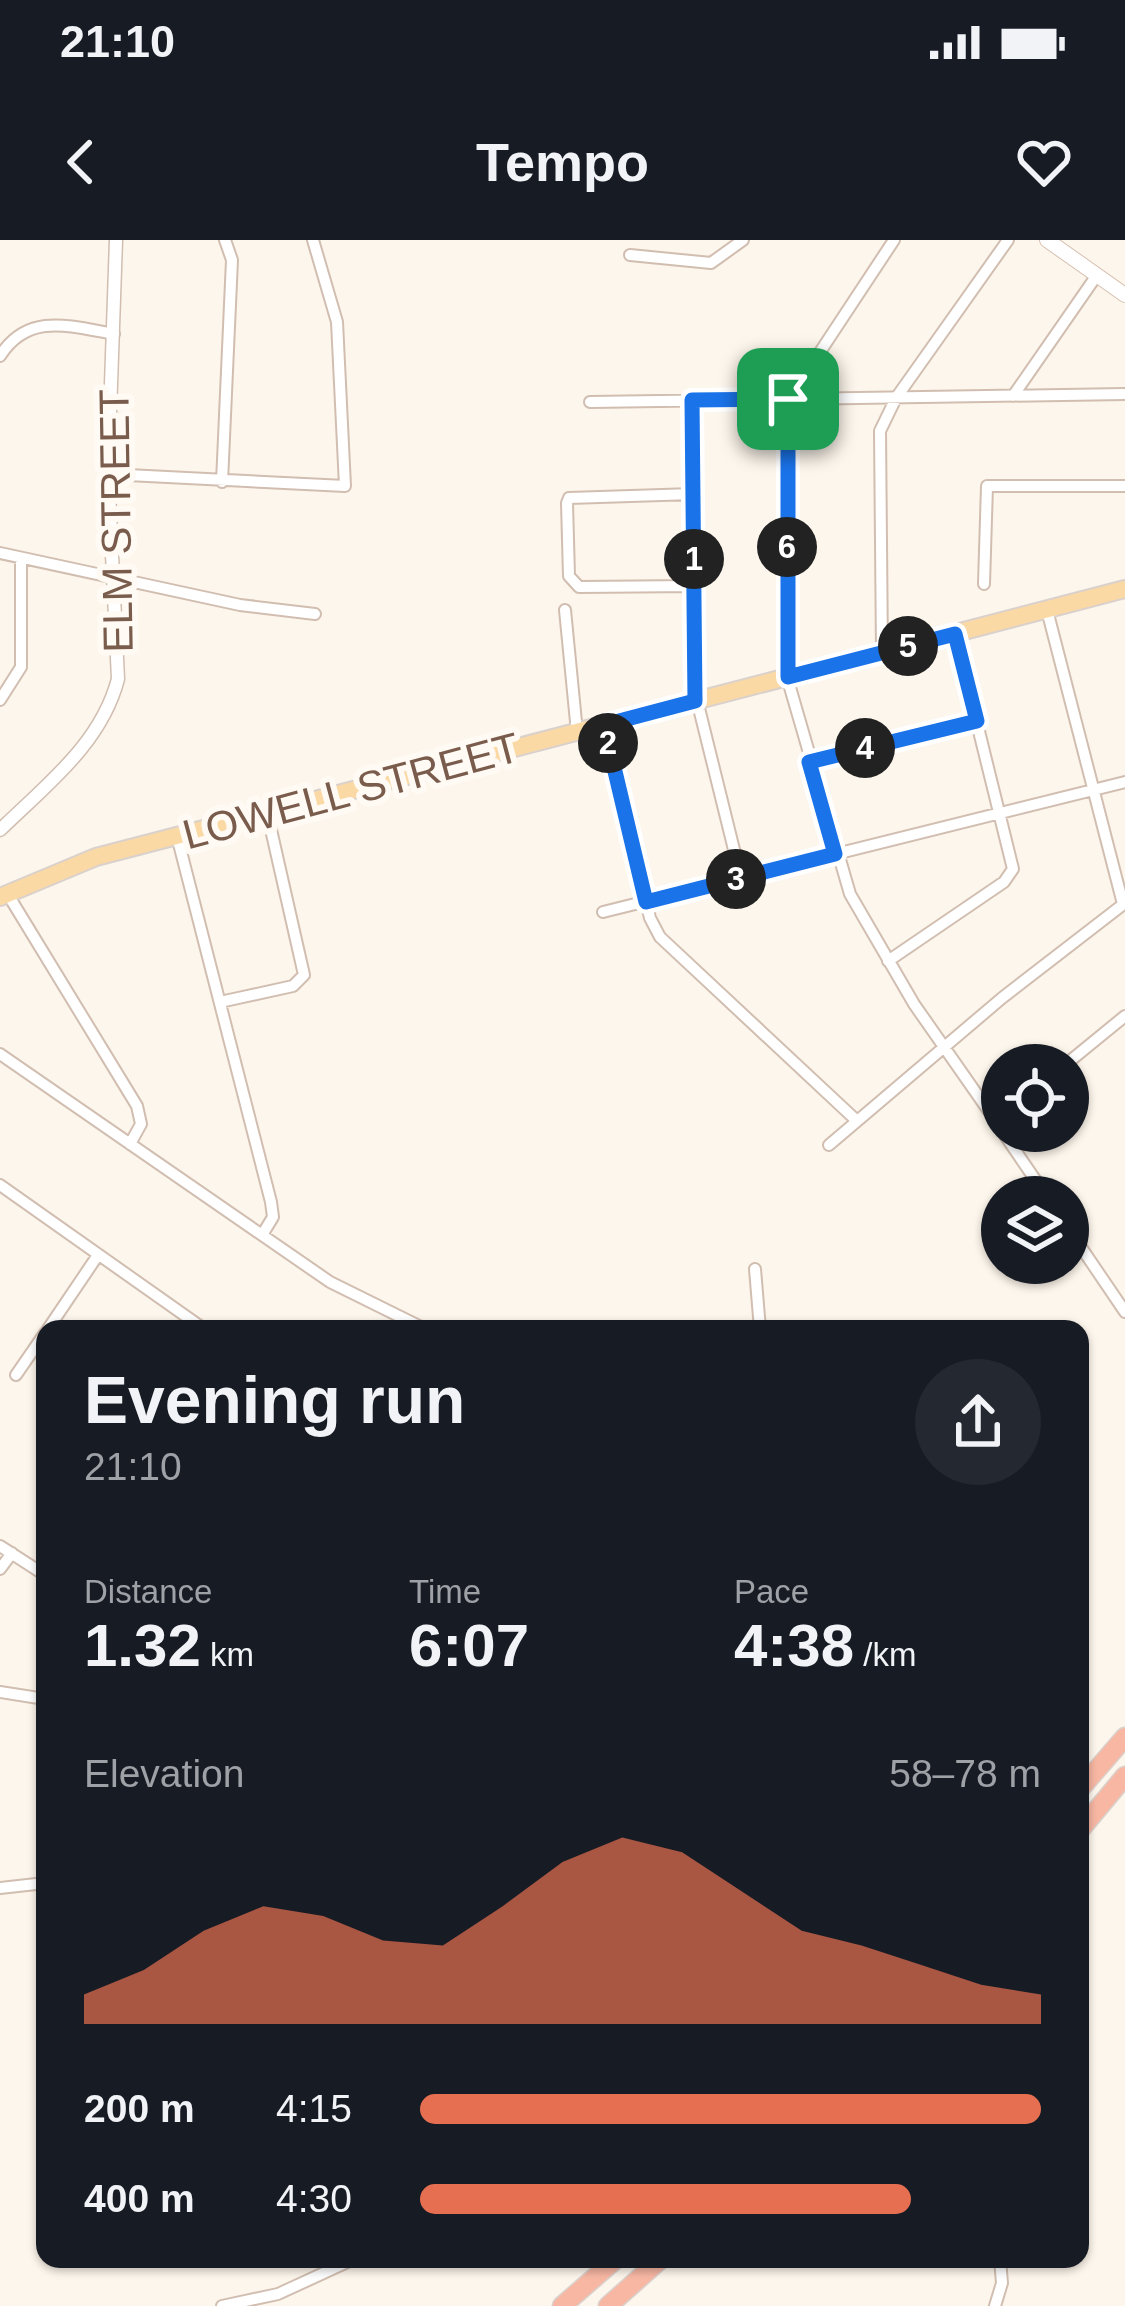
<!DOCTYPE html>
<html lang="en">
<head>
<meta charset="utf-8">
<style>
	:root { --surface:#171b24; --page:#242831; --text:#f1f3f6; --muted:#9ea1a6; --accent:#e76f51 }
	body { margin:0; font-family:Helvetica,sans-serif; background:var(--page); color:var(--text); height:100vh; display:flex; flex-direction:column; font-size:45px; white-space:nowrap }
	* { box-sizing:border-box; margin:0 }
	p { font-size:39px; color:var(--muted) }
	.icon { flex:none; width:66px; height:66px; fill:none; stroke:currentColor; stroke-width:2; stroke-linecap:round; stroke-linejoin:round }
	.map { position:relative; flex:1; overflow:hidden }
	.details { position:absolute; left:36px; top:1080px; width:1053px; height:948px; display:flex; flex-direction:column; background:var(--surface); border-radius:24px; box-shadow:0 3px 9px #0004 }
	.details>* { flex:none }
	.fabs { position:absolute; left:981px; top:804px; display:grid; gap:24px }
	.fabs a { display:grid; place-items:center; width:108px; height:108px; border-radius:50%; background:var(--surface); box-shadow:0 3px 9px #0004; font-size:60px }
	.pin { position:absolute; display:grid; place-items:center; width:102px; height:102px; color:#fff; margin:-51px; border-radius:24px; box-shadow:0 6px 18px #0006 }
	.km { position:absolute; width:60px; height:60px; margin:-30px; border-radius:50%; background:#222; color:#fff; font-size:33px; line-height:60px; text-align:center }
	.round { display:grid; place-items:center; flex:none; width:126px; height:126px; border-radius:63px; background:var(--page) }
	.summary { display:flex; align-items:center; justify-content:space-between; height:204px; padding:0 48px }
	h1 { font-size:66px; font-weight:700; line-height:90px }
	.figures { display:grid; grid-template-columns:repeat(3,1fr); gap:18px; height:204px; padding:12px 48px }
	.figures div { display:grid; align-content:center }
	.figures b { font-size:60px; font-weight:700 }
	.figures small { font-size:33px; font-weight:400 }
	.figures p { font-size:33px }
	.chart { height:336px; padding:24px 48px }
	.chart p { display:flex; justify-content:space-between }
	.chart svg { width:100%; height:216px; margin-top:12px; fill:var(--accent); opacity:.7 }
	ul { padding:0 48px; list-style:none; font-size:39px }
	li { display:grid; grid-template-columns:192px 144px 1fr; align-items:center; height:90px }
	li i { height:30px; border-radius:15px; background:var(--accent) }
	.status { display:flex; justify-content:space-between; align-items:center; height:84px; padding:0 60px; background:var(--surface); direction:ltr }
	.status svg { height:33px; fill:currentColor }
	header { display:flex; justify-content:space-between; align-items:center; height:156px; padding:0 48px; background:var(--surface); font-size:54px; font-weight:700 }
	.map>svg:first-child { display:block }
</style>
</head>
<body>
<div class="status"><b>21:10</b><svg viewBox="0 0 49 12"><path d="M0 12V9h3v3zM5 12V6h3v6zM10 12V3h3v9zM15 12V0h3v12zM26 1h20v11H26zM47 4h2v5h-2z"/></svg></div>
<header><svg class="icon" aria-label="back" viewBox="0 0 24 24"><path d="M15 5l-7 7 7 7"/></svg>Tempo<svg class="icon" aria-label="heart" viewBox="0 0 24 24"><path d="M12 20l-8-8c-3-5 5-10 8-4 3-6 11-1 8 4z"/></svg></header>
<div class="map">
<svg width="1125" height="2066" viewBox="0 0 1125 2066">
	<rect width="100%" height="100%" fill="#fdf6ec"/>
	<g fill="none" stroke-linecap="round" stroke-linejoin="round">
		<g stroke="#d1beb0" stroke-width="14">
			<path id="minor" d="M894,0L789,159L787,437L850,654L914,764L1002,890
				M630,15L711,23L743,0
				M0,116C28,72 70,86 114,94
				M1013,156L1097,35
				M692,160L693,444L741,638
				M590,162L1125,154
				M108,234L345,246L337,82L313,0
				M222,242L232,20L225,0
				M693,254L569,258L567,263L569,336L579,347L694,346
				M0,313L240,365L315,374
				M984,344L987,246H1125
				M565,370L577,492
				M1047,370L1123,664
				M882,413L880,191L896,158L1008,0
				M0,460L21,427V318
				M604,485L650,678L660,697L857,881
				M809,522L977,481
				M177,596L271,962L273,977L262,995
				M7,653L137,866L141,884L130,904
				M603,672L1125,542
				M888,721L1004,642L1013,629L955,394
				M220,762L293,746L304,735L267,572
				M0,814L330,1042L425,1089
				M1065,825L1125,776
				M1002,891L1047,957
				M829,905L1002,758L1125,663
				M0,945L204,1089
				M1068,988L1125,1072
				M755,1029L760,1089
				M48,1089L98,1015
				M16,1135L45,1093
				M0,1306L45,1335
				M0,1329L12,1313
				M0,1452L45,1459
				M0,1648L45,1643
				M222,2066L278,2054L354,2019
				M995,2066L1002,2043L1000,2019"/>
		</g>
		<g stroke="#d1beb0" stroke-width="15">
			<path id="tertiary" d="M0,590C46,545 101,504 118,439L108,231L116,0"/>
		</g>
		<g stroke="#d6c0b0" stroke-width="16">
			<path id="secondary" d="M1047,0L1125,55"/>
		</g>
		<g stroke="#dad1cd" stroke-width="20">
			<path id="primary" d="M0,657L96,617L1125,349"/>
		</g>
		<g stroke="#dad1cd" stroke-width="21">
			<path id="motorway" d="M1080,1549L1125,1497
				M1080,1590L1125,1536
				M562,2066L616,2019
				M608,2066L661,2019"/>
		</g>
		<use href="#minor" stroke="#fff" stroke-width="10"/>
		<use href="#tertiary" stroke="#fff" stroke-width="12"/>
		<use href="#secondary" stroke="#fff" stroke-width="14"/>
		<use href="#primary" stroke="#fbd9a5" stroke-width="16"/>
		<use href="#motorway" stroke="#f7b7a3" stroke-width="18"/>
	</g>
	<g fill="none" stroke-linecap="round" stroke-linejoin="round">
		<g stroke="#fff" stroke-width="24">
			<path id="route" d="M788,159V437L955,394L977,481L809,522L835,614L646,662L604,485L695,461L692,160Z"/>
		</g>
		<use href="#route" stroke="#1a73e8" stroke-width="15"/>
	</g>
	<g text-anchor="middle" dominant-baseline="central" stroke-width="12" stroke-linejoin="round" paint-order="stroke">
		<g font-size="42" fill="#7a5c4d" stroke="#fffaf3">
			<text transform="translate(116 281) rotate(-91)">ELM STREET</text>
			<text transform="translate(351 551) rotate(-15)">LOWELL STREET</text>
		</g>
	</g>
</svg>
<div class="fabs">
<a><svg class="icon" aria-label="locate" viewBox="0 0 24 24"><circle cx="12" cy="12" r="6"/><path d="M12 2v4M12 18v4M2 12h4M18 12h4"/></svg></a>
<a><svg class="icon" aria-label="layers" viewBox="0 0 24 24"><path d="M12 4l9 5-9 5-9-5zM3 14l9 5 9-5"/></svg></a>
</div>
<div class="pin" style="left:788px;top:159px;background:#1e9e55"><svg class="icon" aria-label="arrive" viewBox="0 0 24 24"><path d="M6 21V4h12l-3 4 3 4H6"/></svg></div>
<b class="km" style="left:694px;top:319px">1</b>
<b class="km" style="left:608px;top:503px">2</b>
<b class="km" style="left:736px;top:639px">3</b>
<b class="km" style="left:865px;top:508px">4</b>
<b class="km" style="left:908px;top:406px">5</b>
<b class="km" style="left:787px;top:307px">6</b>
<section class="details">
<div class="summary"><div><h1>Evening run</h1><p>21:10</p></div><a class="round"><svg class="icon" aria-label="share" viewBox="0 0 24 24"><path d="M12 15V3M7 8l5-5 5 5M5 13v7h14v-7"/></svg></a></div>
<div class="figures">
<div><p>Distance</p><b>1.32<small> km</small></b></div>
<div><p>Time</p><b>6:07</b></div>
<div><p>Pace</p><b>4:38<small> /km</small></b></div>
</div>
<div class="chart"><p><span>Elevation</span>58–78 m</p>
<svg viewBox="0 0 160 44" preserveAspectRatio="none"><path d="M0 44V38L10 33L20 25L30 20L40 22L50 27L60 28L70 20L80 11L90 6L100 9L110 17L120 25L130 28L140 32L150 36L160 38V44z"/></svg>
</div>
<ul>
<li><b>200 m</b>4:15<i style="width:100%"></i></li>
<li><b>400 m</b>4:30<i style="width:79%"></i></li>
</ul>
</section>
</div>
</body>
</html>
